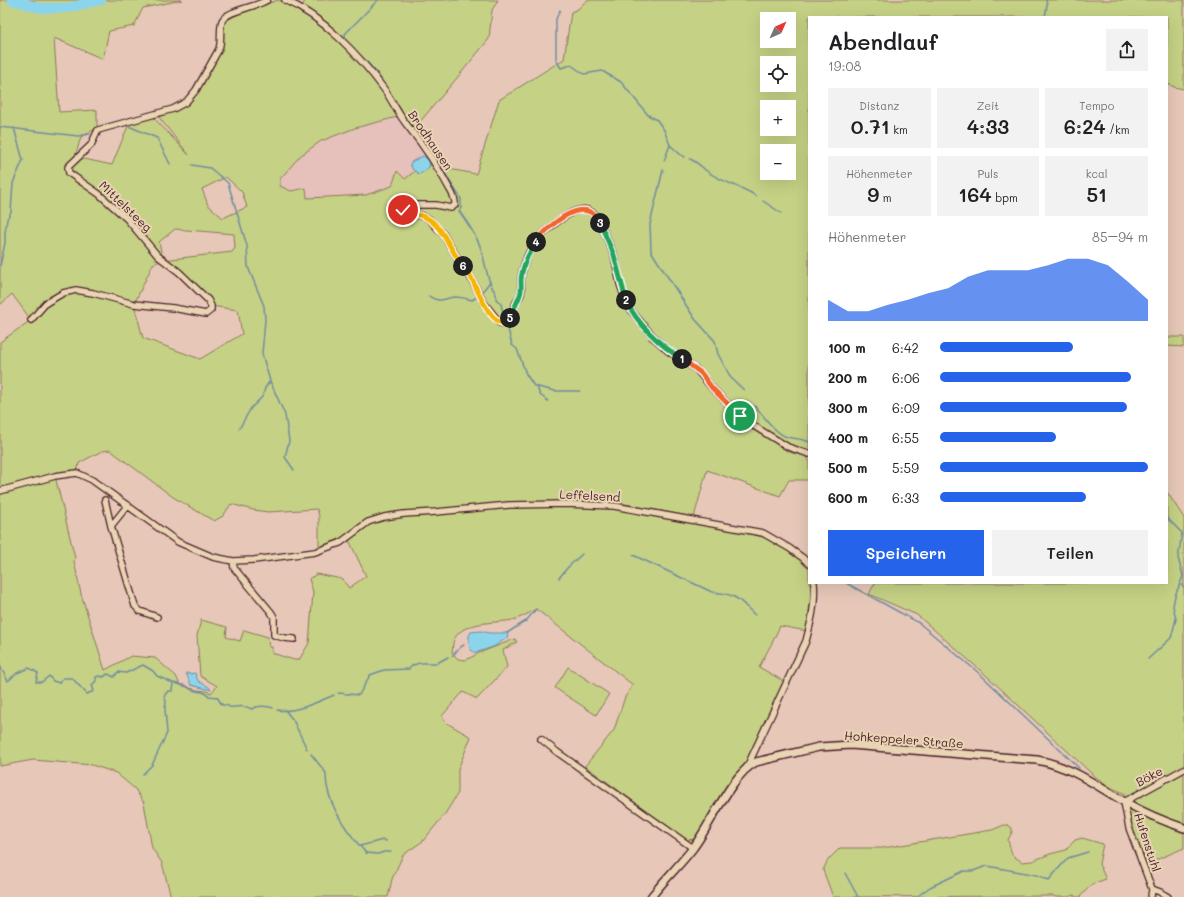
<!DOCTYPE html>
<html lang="de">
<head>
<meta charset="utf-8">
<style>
	:root { --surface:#fff; --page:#f2f2f2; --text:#202124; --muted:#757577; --accent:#2563eb }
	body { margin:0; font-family:Mali,sans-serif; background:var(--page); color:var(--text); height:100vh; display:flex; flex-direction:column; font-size:15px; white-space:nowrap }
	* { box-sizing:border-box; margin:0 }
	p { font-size:13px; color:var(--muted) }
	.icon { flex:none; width:22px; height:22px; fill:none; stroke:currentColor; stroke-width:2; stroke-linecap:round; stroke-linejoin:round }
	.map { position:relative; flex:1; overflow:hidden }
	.sheet { position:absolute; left:808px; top:16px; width:360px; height:568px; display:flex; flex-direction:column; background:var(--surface); border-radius:0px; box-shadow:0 4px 16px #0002 }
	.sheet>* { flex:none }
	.needle { width:26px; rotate:45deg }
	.buttons { position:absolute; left:760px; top:12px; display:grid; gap:8px }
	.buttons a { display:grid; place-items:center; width:36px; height:36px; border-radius:0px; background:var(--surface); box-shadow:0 4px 16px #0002; font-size:20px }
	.pin { position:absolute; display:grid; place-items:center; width:34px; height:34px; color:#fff; margin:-17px; border:2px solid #fff; border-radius:50%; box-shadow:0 1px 4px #0007 }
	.km { position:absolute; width:20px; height:20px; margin:-10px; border-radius:50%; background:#222; color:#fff; font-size:11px; line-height:20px; text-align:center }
	.round { display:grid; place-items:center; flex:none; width:42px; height:42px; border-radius:0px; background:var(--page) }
	.head { display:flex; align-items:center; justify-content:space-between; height:68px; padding:0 20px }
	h1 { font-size:22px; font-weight:600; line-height:30px }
	.metrics { display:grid; grid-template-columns:repeat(3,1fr); gap:6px; height:68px; padding:4px 20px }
	.metrics div { display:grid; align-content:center; border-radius:0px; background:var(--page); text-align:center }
	.metrics b { font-size:20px; font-weight:600 }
	.metrics small { font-size:11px; font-weight:400 }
	.metrics p { font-size:11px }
	.chart { height:112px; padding:8px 20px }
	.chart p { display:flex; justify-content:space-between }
	.chart svg { width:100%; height:72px; margin-top:4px; fill:var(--accent); opacity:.7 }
	.action { display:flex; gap:8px; margin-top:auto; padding:8px 20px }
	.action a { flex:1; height:46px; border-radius:0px; background:var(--accent); color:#fff; font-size:16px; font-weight:600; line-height:46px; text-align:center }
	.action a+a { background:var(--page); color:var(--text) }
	ul { padding:0 20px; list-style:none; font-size:13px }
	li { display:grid; grid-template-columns:64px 48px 1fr; align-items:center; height:30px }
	li i { height:10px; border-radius:5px; background:var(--accent) }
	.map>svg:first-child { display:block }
</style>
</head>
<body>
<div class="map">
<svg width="1184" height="897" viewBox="0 0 1184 897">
	<rect width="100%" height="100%" fill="#e7c8b8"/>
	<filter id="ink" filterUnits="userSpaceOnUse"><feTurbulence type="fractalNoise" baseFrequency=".025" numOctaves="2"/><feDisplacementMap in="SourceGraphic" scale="8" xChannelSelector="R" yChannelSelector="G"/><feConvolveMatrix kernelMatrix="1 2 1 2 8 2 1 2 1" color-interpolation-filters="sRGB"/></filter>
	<g filter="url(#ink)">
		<path fill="#e6c0bb" d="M401,116L432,163H429L425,157L423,156L413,170L415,171L405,179L392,186L366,195L307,198L306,189L291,191L280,186V179L300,156L321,141L355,128Z"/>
		<path fill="#c5d185" stroke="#887858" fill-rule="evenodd" d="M0,0H182L143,8L134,26L109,31L103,59L54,38L59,112L97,110V128L81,137L75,157L112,165L130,121L152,116L189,155L157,115L181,107L220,51C224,43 221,29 225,22C227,19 231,17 233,16L278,0L301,10L305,0H498L492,10L489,39L452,84L412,131L401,116L355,128L321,141L300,156L280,179V186L291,191L306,188L307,198L366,195L392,186L397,171L405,179L415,171L419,174L430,166L429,163H432L438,167L476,174L499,100L564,59L571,12L578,9L587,0H1184V89L1174,87L1167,83V17H809V451L789,446L746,418L741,412L737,416L744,424L792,453L805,455L809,459V480H789L780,496L707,470L694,517L614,502L566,501L506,502L504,508L566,507L614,509L693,522L759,536L772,540L806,564L809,570V583H811V585L810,602L807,631L780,626L773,641L759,667L785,682L746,762L727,787L695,839L687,840L585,766L614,730L625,697L633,685L536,609C529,613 521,618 513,620C497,623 468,621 457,635C452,640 453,647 452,653L458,659L466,660L479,653L515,639L517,642L503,650L507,667L477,699L463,692L442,716L445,722L471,737L458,769V793L445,814L423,841L403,855L392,879L388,897H171L162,863L152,848L144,803L135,789L116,773L92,765L33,760L0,766V342L31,320L12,294L0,305ZM767,19H789V41H767ZM767,63H789V85H767ZM767,107H789V129H767ZM767,151H789V173H767ZM226,177L242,192L247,207L223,218L208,205L202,189ZM175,229L234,234L235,248L232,252L163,260L159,242ZM163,260L211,306L238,310L242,334L200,359L143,338L134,304L153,264ZM648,339L670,348L692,361L689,366L667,353ZM110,450L173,497L214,521L223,516L231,504L253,510L268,512L317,509L319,516V547L347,536L366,576L349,588L342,579L317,574L309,579L313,592L309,643L299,660H294L272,653V647H269L268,637L244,630L240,641L226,637L227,627L201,620L197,636L200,676L217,686L211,693L206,691L197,690L180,685L176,676L155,658L131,656L105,670L81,594L74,561L75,558L55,476L77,473L79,463L102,451Z
			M1167,337H1184V347L1167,346Z
			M1167,492L1184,518V766L1164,778L1128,795L1110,787L1093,775L988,677L917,615L869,594L875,583H1167Z
			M568,667L609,694L596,715L555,688Z
			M1184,773V848L1144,865L1132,832L1128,809L1135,799Z
			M1004,825H1008L1012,828V832L1008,840L1012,855L1022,862L1032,861L1050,854L1066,850L1075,840L1082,838L1103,844L1099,864L1106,879L1092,884L1080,897H1075L1074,895L1069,897H1055L1054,896L833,897L823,870L828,860L840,848H883L992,830Z"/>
		<path fill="#8bd5ec" stroke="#718c9f" d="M423,156C435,163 429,170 419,174L413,170L410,164L411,162Z
			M481,631L489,633H508L507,638L493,647L475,653L471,650C469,644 467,638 471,632Z
			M186,673H188L189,674L195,673L198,681L209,687L211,690L191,685Z"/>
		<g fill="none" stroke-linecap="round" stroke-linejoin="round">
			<path stroke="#718c9f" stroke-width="1.5" d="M560,10L556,19V60L561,68L571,65L584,74L602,71L621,82L648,115L657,120L664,130L670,145L664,161
				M1045,17L1047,5L1046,0
				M346,41L345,34L378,0
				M361,56L377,73L385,86
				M126,125L157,138L170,164
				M0,127L78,136L90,134
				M426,145L433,154L461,199V208L459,211C467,222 475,233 480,246C486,262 486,280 496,294V299L501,304L504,318
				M670,145L681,155L685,157
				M690,159C698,162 702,168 708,172C723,183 742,186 756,196
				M192,165L210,168L228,183L247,246L248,267L264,306L265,320L262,354L270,381L285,415L289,441L285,457L294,470
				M663,170L650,224L651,251L695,319L715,341L718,354L731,378L744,390
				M763,201L781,213
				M0,266L5,243V233L7,219L11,212L13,183L23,160L14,128
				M482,292L489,283
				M429,296C440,304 444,298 455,297C461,297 467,299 472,300L477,297
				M508,329L512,345L517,349L526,374L534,386L555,391H580
				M537,387L540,395L548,401
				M755,406C763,415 776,434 787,437C795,439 802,438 809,442
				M239,429L251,408L263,396L265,388L270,381
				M633,555L712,592C737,594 738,599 755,615
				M559,578L568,567L582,554
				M846,583L919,623L980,674L1079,768
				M1180,584L1184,587
				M507,633L526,621L536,609
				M452,656C457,652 459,647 464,645
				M1148,659L1171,638L1176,619L1173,606L1175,596L1183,576L1178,558L1182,533L1167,518
				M0,666L8,681L17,673L29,668L38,673L36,682H42L49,676L53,681L59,683L63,678H72L87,694L94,691L92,685L96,681V677L99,676L103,677L108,674L114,677L118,672L126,673L143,665L153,671L157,676L173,683L187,686C194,695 203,688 209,696L217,697L222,705H227L229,707C238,708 243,704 252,709C257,705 268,706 273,708
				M338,693L359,695L370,675L384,670L409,669L413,665L420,663H437L448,657
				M277,710C295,713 318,702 334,695
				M285,710L293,720L307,749
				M311,754L326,773C325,802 347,832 366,853L378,854L384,852H391
				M143,774L152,765L167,733L165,709L166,701L164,696L168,691H172L173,683
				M360,846L383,840L386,841
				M845,873L858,897
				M919,895L930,887L964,871H973L987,866L1037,875L1049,880L1059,868L1068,858L1088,852"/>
			<path stroke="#8bd5ec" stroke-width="10" d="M12,0L40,8H67L101,0"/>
			<g stroke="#4a1f2b" stroke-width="8">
				<path id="minor" d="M285,0C323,17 359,55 384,89C392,100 398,114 407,125C423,145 437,165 449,188C452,193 456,199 455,205L451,208L436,205H409L406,206L403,210L406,213L423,216L429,219L443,234L461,264L470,276L484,303L500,323L506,324L508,322C511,317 512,311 515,305C516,301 520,298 521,294C522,290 521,284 521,279C522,270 526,257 531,249C538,236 571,206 587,210C591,211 594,214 597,216L614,255L620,284L626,302L633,313L652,335L668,351L696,369L712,388L744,420L788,447L809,454
					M31,320L46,303L63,293L76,290L93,293L134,304L173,308L206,314L211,310V306L208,300L179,272L158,256L127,219L99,194L69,173L68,167L91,145L98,130L173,109L186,102L196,90L219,49C222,40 219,30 222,21C227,10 257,7 267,0
					M0,491L55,476L69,474L77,473L92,480L178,542L213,557L233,561L254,560L315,552L340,543L368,522L384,517L404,514L436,512L509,505L566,504L614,506L763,533L789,548L803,558L809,564
					M105,500L111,526
					M128,505L111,526L135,606L140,611L157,617
					M233,561L234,568L271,612L274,617V635L284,638L294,639
					M541,739L557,752L693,848
					M747,767L806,641C811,622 816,603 814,583
					M1152,889L1160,892L1168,897
					M1151,897L1152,889L1129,828L1124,802L1184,769"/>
			</g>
			<g stroke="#4a1f2b" stroke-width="10">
				<path id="tertiary" d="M651,897C664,880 680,865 693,848C710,826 732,773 756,762L819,747L851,745L1037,760C1073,767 1095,785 1125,802C1144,813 1163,821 1184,828"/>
			</g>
			<use href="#minor" stroke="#e9d4b3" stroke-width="5.5"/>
			<use href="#tertiary" stroke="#e9d4b3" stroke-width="7"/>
		</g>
	</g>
	<g fill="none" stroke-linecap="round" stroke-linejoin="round" filter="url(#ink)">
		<g stroke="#fff" stroke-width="8">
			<path id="split-1" d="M682,359L701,373L712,388L740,416"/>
		</g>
		<g stroke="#fff" stroke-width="8">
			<path id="split-2" d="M626,300C636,323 661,346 682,359"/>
		</g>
		<g stroke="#fff" stroke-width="8">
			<path id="split-3" d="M600,223L614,255L626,300"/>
		</g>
		<g stroke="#fff" stroke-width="8">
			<path id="split-4" d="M536,242C549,225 586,192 600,223"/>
		</g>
		<g stroke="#fff" stroke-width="8">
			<path id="split-5" d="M510,318C513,310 517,303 520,295C522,291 521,284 521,280C522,267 529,252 536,242"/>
		</g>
		<g stroke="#fff" stroke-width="8">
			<path id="split-6" d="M463,266C465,270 469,273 471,277C477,289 490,324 506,324L510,318"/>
		</g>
		<g stroke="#fff" stroke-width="8">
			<path id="split-7" d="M403,210L406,214C412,214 417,214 422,216C441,221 451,252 463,266"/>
		</g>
		<use href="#split-1" stroke="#f0652b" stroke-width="5"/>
		<use href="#split-2" stroke="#22a559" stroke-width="5"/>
		<use href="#split-3" stroke="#22a559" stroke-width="5"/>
		<use href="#split-4" stroke="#f0652b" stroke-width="5"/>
		<use href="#split-5" stroke="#22a559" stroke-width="5"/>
		<use href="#split-6" stroke="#f5b400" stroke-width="5"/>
		<use href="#split-7" stroke="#f5b400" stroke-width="5"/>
	</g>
	<g text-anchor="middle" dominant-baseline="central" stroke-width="4" stroke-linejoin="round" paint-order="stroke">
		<g font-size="12" fill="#4a1f2b" stroke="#e9d4b3">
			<text transform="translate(431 140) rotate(56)">Brodhausen</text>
			<text transform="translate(126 206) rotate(44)">Mittelsteeg</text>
			<text transform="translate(590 495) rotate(3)">Leffelsend</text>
			<text transform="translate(904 739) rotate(4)">Hohkeppeler Straße</text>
			<text transform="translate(1149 776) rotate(-28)">Böke</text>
			<text transform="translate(1148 842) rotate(72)">Hufenstuhl</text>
		</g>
	</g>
</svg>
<div class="buttons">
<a><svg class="needle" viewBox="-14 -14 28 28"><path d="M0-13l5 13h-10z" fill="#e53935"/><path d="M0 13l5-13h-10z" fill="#757577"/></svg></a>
<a><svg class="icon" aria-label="locate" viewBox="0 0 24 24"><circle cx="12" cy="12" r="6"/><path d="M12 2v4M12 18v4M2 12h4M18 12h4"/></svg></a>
<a>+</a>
<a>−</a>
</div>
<div class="pin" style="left:740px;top:416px;background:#1e9e55"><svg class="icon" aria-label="arrive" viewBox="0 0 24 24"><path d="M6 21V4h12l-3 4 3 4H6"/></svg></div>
<div class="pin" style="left:403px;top:210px;background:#d93025"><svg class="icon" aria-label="check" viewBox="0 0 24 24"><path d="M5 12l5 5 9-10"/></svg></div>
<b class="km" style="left:682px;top:359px">1</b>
<b class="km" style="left:626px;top:300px">2</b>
<b class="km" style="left:600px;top:223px">3</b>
<b class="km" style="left:536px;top:242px">4</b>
<b class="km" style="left:510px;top:318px">5</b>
<b class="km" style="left:463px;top:266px">6</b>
<section class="sheet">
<div class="head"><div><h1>Abendlauf</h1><p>19:08</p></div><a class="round"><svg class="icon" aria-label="share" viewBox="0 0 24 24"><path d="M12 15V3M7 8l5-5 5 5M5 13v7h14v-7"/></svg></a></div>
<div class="metrics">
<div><p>Distanz</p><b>0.71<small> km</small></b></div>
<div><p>Zeit</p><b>4:33</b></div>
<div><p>Tempo</p><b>6:24<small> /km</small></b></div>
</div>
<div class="metrics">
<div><p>Höhenmeter</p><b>9<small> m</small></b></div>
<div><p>Puls</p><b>164<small> bpm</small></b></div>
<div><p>kcal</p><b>51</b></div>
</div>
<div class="chart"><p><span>Höhenmeter</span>85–94 m</p>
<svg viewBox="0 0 160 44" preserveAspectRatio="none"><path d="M0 44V31L10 38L20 38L30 34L40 31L50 27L60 24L70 17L80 13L90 13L100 13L110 10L120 6L130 6L140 10L150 20L160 31V44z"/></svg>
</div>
<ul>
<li><b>100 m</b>6:42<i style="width:64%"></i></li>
<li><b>200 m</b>6:06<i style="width:92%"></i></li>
<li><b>300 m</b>6:09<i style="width:90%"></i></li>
<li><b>400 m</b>6:55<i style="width:56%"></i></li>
<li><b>500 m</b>5:59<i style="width:100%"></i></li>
<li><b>600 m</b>6:33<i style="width:70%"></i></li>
</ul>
<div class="action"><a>Speichern</a><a>Teilen</a></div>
</section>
</div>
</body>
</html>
